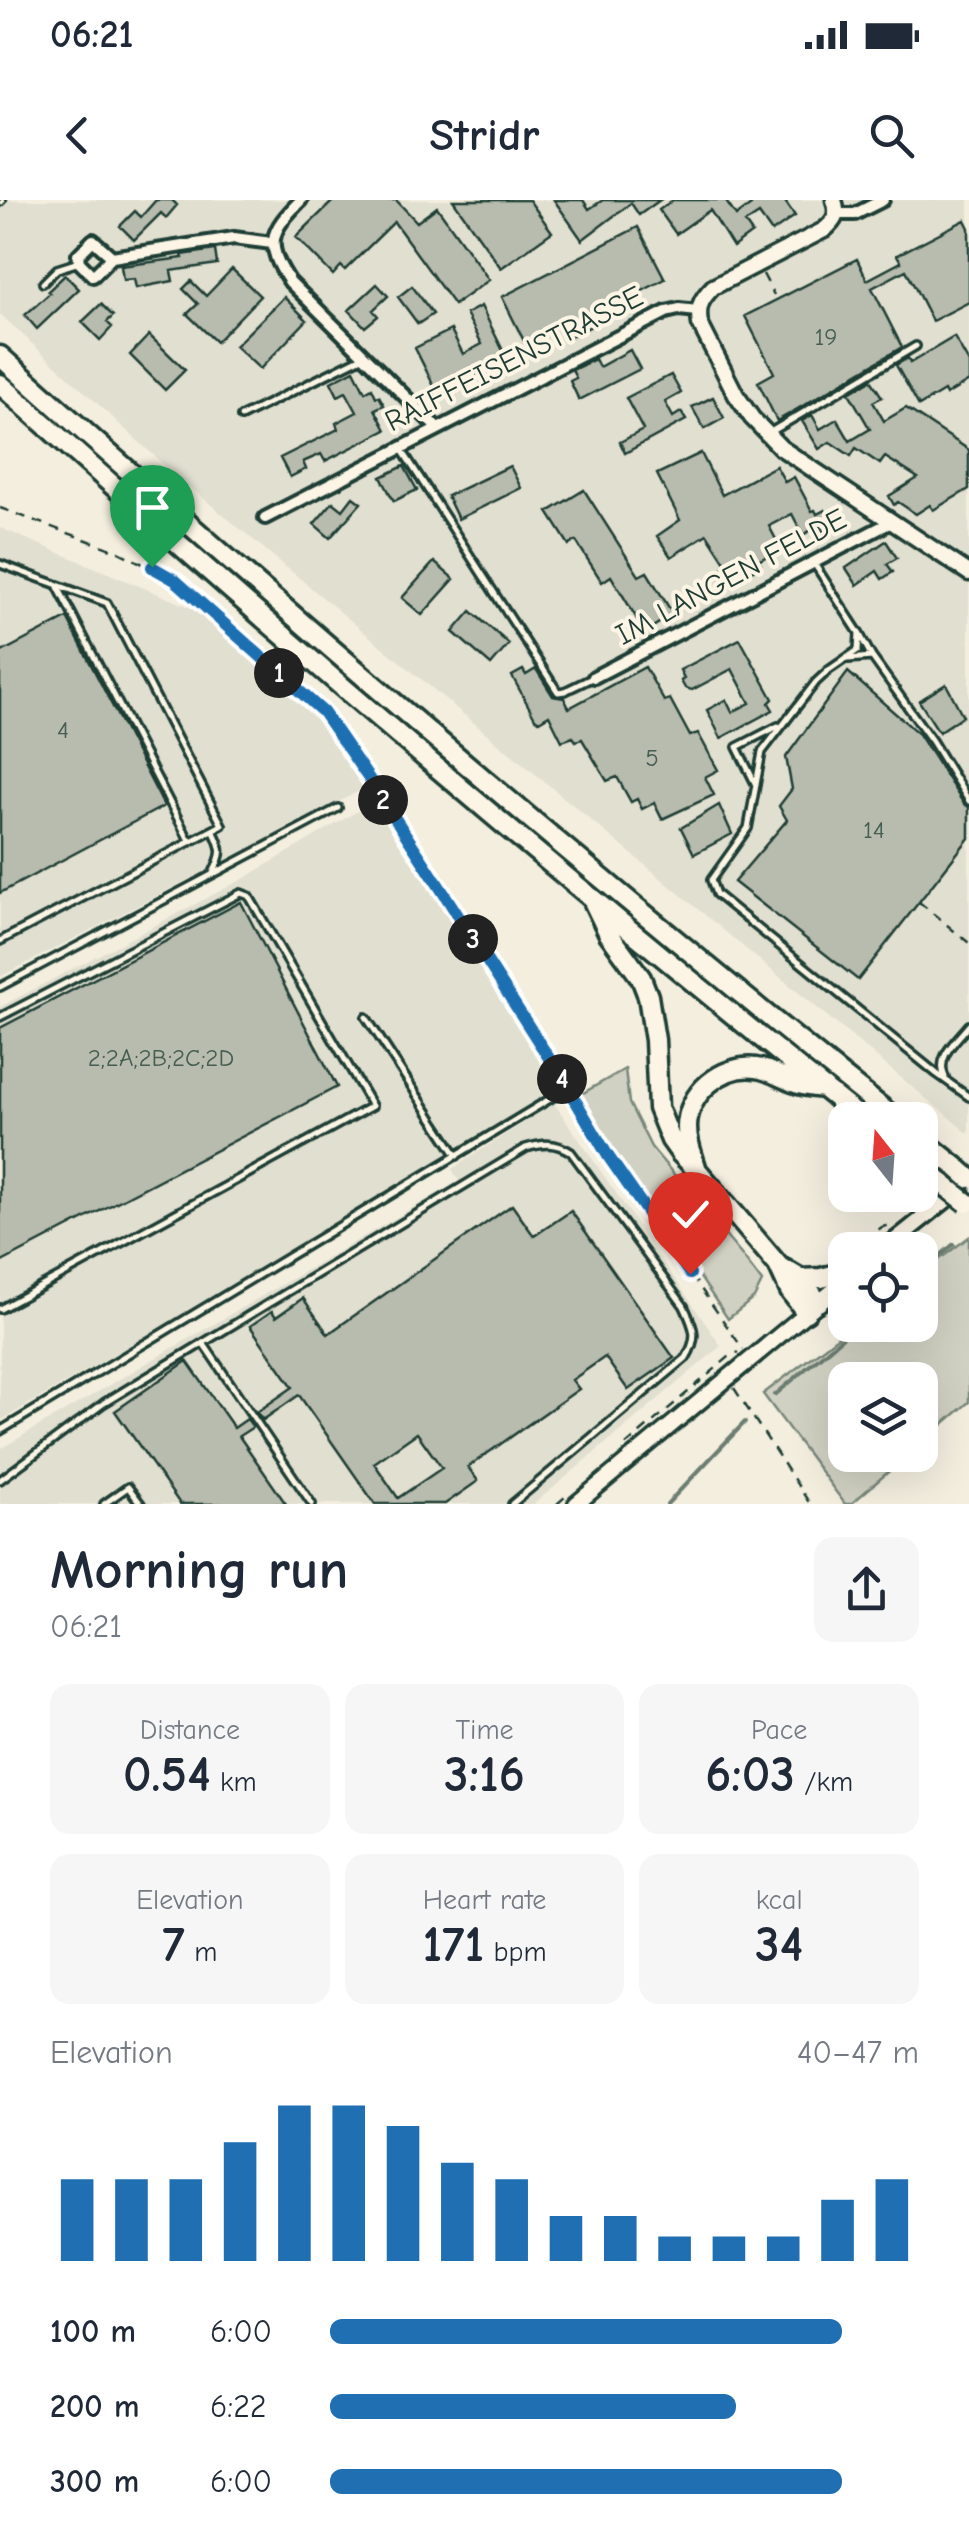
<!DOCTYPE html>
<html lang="en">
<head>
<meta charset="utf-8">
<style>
	:root { --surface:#fff; --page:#f6f6f7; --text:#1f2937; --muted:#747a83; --accent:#1f6fb2 }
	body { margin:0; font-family:"Comic Neue",sans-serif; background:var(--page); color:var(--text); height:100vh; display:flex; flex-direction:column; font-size:38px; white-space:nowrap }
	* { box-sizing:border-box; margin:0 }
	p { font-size:32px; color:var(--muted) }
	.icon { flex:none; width:55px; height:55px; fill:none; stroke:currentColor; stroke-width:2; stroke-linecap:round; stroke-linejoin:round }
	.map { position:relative; height:1304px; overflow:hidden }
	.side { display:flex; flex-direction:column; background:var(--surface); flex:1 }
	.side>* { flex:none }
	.needle { width:65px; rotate:343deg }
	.buttons { position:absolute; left:828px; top:902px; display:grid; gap:20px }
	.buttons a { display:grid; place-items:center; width:110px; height:110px; border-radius:20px; background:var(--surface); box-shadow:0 10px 40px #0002; font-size:50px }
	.pin { position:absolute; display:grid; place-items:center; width:85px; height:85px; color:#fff; margin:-102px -42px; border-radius:50% 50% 50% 0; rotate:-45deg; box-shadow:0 0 10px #0007 }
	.pin .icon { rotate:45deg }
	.km { position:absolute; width:50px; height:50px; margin:-25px; border-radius:50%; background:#222; color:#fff; font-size:28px; line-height:50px; text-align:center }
	.round { display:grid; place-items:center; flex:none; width:105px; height:105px; border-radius:20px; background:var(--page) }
	.head { display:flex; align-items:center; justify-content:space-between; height:170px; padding:0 50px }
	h1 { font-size:55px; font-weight:700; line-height:75px }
	.stats { display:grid; grid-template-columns:repeat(3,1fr); gap:15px; height:170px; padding:10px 50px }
	.stats div { display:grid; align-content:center; border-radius:20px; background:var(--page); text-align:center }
	.stats b { font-size:50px; font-weight:700 }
	.stats small { font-size:28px; font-weight:400 }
	.stats p { font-size:28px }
	.chart { height:280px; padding:20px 50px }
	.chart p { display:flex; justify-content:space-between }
	.chart svg { width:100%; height:180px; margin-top:10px; stroke:var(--accent); stroke-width:6 }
	ul { padding:0 50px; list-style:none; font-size:32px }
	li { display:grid; grid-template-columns:160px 120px 1fr; align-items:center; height:75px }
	li i { height:25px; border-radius:12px; background:var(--accent) }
	.status { display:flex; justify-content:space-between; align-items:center; height:70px; padding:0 50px; background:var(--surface); direction:ltr }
	.status svg { height:28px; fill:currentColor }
	header { display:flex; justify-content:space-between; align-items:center; height:130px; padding:0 50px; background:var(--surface); font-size:45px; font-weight:700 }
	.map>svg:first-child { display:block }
</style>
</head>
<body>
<div class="status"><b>06:21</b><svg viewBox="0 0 49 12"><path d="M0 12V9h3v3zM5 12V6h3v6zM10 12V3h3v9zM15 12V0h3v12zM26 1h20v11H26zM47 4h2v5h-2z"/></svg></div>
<header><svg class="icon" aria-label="back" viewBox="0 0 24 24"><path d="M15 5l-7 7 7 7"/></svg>Stridr<svg class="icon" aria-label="search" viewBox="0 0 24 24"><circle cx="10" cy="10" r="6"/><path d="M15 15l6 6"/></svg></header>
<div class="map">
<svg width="969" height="1304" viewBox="0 0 969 1304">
	<rect width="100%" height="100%" fill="#f3eede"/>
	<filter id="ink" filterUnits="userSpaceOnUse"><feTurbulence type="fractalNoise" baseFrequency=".01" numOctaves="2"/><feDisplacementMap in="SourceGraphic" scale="20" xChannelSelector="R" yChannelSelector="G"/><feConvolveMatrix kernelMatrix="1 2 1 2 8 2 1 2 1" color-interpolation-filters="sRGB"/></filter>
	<g filter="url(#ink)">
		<path fill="#e1dfd0" d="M0,0H969V934L173,273L0,114Z
			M0,328L206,414L282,485L316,513L365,588L0,777Z
			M373,602L561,893L0,1221V807L245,678Z
			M554,903L721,1146L534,1304H0V1249L459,981L452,969Z"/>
		<path fill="#d0d1c2" stroke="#78877b" stroke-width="2.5" d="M625,869L629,903L651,947L744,1058L762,1082L754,1098L728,1119L578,896Z
			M969,1037V1202L920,1244V1180H845V1255H908L851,1304H845L763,1194L853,1125H920V1074Z"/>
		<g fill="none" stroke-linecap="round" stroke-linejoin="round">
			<path stroke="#6c7d72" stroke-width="4" d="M920,1072L954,1044
				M775,1195L857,1125
				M667,1304L745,1222"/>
		</g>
		<path fill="#b8bcae" stroke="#1f3d34" stroke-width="2.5" fill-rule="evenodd" d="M156,0H172L177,5L166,18L161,13L134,40L120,26L135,11L141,17Z
			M334,0H396L417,22L437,7L489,80L454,105L394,22L345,70L341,66L333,75L296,37Z
			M453,0H529L552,32L501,68Z
			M554,0H583L589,9L603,0H660L639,15L631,3L582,40Z
			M673,0H725L736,16L751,5L748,0H784L795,16L772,32L759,14L745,23L752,33L733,47L710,10L676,34L659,10Z
			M965,20L969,28V102L932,121L906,70L872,88L902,147L777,221L758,182L774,173L745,116L857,59L867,80L901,62L897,55Z
			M638,27L665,79L627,99L630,106L566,139L559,125L525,143L502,97Z
			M215,50L217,64L171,71L173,81L136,88L134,79L123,80L121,66L183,58L182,55Z
			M232,69L260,96L216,142L187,114L198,104L183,89L191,81L206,96Z
			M65,75L79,89L37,129L25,115L50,93L48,91Z
			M377,84L388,96L373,110L378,116L365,127L349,110Z
			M412,86L433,114L418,124L398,97Z
			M284,97L307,120L260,169L235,146Z
			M101,104L113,116L107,122L112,127L100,140L82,122Z
			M481,106L511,167L492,177L488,169L438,194L415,148L451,130L463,154L482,144L466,114Z
			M149,135L185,170L165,190L130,155Z
			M954,137L969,163V181L946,195L944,191L919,206L896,165L908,158L910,163Z
			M630,150L640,169L579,200L570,181L576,178L572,170L595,159L599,167Z
			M354,170L365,192L372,188L376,197L379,196L384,205L375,209L386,230L325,261L321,254L303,262L306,269L290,277L280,258L338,229L336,223L357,212L346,192L338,196L331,182Z
			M671,175L681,193L665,202L673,217L681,212L686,220L625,253L620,242L643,230L626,198Z
			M871,180L882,197L873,202L884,221L906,208L969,250V289L933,310L930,305L916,314L898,302L894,305L889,296L918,278L885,257L880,264L856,248L851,256L830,242L819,249L802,221L812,215L820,229L837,219L850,241L870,229L849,193Z
			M713,197L724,218L704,229L692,207Z
			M701,253L722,295L776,266L785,282L794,277L812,311L815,310L817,314L825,310L836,331L826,336L820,325L803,335L792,314L769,326L781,349L758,361L761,365L727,387L717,372L727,365L707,334L671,357L657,336L680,320L657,274Z
			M404,266L417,290L394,301L381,277Z
			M510,266L521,288L458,319L447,296Z
			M584,290L639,376L647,372L673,414L645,432L611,376L602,382L576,341L569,345L548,312Z
			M353,297L361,303L330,338L314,324L333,302L343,310Z
			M886,341L897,358L887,364L893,372L882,379L877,371L857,385L846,368Z
			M434,362L454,379L422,415L402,398Z
			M471,411L509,444L491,465L453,432Z
			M67,418L164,606L0,693V453Z
			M740,439L773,499L769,503L773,510L721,538L707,510L726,500L732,512L750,503L732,469L692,490L685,488L681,481L684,478L680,470Z
			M645,467L664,501L670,499L690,536L698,533L718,570L705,577L714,595L662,619L654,603L642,609L637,599L631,602L617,577L607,581L582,539L576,541L573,537L562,541L549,515L539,521L535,518L512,476L523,470L526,475L536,469L553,496L564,498L569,508Z
			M848,472L919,534L964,604L969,607V638L858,780L734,682L787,620L779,606L792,589L786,557Z
			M946,484L963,516L939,532L919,501Z
			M719,605L732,634L694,654L681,628Z
			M241,702L337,887L0,1063V828Z
			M512,1005L534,1036L571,1011L674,1158L628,1190L605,1157L572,1180L579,1189L468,1267L478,1281L445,1304H375L299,1195L263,1220L257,1212L293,1187L250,1126L272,1111L276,1117L303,1098L328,1134ZM417,1233L442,1268L398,1298L374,1263Z
			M187,1161L234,1228L247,1219L253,1227L239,1236L286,1304H180L115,1211Z"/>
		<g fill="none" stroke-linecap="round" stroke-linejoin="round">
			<g stroke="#1f3d34" stroke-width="12">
				<path id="service" d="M43,83L57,69L79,62
					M241,217L362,157
					M769,233L916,146
					M402,250L558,492L565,491L594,477
					M0,364L107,403L222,625L0,741
					M815,365L859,433L872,457L932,541L969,601
					M58,387L190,642
					M859,433L858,450L829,470L816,482L762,552L748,628L711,680L716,694L937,874L969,897
					M848,459L872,457
					M756,585L737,547L778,526
					M213,630C223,650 223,653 213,673
					M0,787L338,608
					M0,817L241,693L249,696L372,906L0,1109
					M366,817L457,956
					M945,877C935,857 957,840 969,825
					M0,1231L568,888
					M0,1280L104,1203L203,1143
					M104,1304L128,1287L141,1304
					M312,1304L203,1143L526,948C544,943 555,942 571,952L684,1106C694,1128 699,1136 686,1158L512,1304"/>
			</g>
			<g stroke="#1f3d34" stroke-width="18">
				<path id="minor" d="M301,0C270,31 264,44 290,82L437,228
					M837,14H855L883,0
					M112,57L93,76L79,62L78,55L93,40L112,57L234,38L272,43
					M265,318L666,112L679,109L698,111
					M594,477L891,322"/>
			</g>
			<g stroke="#1f3d34" stroke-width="21">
				<path id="secondary" d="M834,0C839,14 835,21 824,30L713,87C701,99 697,107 700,124L736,195L752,218L781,248L969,373
					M883,1050L961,988
					M576,1304L845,1081"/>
			</g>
			<g stroke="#1f3d34" stroke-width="25">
				<path id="motorway" d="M0,156C292,419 590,674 897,920
					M0,184C280,438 568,683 863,920
					M594,703L609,734L641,778L648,796L655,840L658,908L671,940L681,954L697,970L778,1065L790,1091L806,1112
					M920,938L960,970
					M920,966L943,984
					M696,967C692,954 687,942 687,928C687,893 722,864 756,868C770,870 780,877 793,882C802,886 813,887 824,888
					M779,1066L801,1079L818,1102
					M801,1079L821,1078L845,1072"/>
			</g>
			<path stroke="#1f3d34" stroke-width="2.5" stroke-dasharray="10 8" stroke-linecap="butt" d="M763,74L774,95
				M0,308L117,351L175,380L323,512L376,589L563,880
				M919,702L969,743
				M572,895L608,956L743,1149
				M849,1050L882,1027L895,1024
				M833,1059L845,1053
				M734,1188L810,1304
				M626,1245L729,1157L739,1152
				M557,1304L566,1296"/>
			<use href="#service" stroke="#fcf5e5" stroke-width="5"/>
			<use href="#minor" stroke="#fcf5e5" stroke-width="10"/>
			<use href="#secondary" stroke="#fcf5e5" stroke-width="14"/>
			<use href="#motorway" stroke="#fcf5e5" stroke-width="18"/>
			<g stroke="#1f3d34" stroke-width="8">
				<path id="rail" d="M0,4L4,0"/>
			</g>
			<use href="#rail" stroke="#fcf5e5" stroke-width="4" stroke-dasharray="11" stroke-linecap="butt"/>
			<g stroke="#1f3d34" stroke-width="25" stroke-linecap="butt">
				<path id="motorway-bridge" d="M960,970L969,978
					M943,984L967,1003"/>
			</g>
			<use href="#motorway-bridge" stroke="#fcf5e5" stroke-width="18"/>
		</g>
	</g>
	<g fill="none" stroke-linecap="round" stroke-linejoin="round" filter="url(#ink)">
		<g stroke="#fff" stroke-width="20">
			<path id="route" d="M152,367L175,380L323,512L376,589L443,692L568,888L608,956L690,1074"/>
		</g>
		<use href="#route" stroke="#1f6fb2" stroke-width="12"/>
	</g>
	<g text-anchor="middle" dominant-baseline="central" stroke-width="8" stroke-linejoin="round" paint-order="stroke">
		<g font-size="25" fill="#455d52">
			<text x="826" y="136">19</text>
			<text x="63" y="529">4</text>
			<text x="652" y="557">5</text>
			<text x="874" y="629">14</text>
			<text x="161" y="857">2;2A;2B;2C;2D</text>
		</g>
		<g font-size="30" fill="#1f3d34" stroke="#fcf5e5">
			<text transform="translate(514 159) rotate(-27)">RAIFFEISENSTRASSE</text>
			<text transform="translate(731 377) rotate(-28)">IM LANGEN FELDE</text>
		</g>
	</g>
</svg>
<div class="buttons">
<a><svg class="needle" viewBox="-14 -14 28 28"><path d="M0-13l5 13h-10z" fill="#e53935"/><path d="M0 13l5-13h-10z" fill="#747a83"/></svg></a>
<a><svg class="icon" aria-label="locate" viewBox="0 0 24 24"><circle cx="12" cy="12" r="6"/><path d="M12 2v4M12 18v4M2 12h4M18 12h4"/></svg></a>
<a><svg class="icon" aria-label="layers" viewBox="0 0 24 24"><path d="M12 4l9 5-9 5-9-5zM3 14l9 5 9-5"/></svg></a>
</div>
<div class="pin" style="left:152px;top:367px;background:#1e9e55"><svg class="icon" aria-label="arrive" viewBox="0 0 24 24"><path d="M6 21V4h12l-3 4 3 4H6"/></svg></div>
<div class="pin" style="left:690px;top:1074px;background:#d93025"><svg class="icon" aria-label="check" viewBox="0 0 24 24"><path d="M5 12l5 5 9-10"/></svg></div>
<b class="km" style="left:279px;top:473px">1</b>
<b class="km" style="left:383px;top:600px">2</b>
<b class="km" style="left:473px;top:739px">3</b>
<b class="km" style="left:562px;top:879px">4</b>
</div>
<section class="side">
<div class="head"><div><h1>Morning run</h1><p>06:21</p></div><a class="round"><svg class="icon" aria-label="share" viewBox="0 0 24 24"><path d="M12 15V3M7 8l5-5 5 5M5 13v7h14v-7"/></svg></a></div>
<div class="stats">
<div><p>Distance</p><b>0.54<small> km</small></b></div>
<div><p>Time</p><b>3:16</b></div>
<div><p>Pace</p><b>6:03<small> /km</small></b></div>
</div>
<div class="stats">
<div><p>Elevation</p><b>7<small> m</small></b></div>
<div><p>Heart rate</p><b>171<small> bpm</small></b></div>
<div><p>kcal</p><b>34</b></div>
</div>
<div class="chart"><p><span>Elevation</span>40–47 m</p>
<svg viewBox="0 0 160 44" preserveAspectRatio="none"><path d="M5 44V24M15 44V24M25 44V24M35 44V15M45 44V6M55 44V6M65 44V11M75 44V20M85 44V24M95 44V33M105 44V33M115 44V38M125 44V38M135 44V38M145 44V29M155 44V24"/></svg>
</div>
<ul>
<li><b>100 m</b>6:00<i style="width:87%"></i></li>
<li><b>200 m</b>6:22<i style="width:69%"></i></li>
<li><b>300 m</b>6:00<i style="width:87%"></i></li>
</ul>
</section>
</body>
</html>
